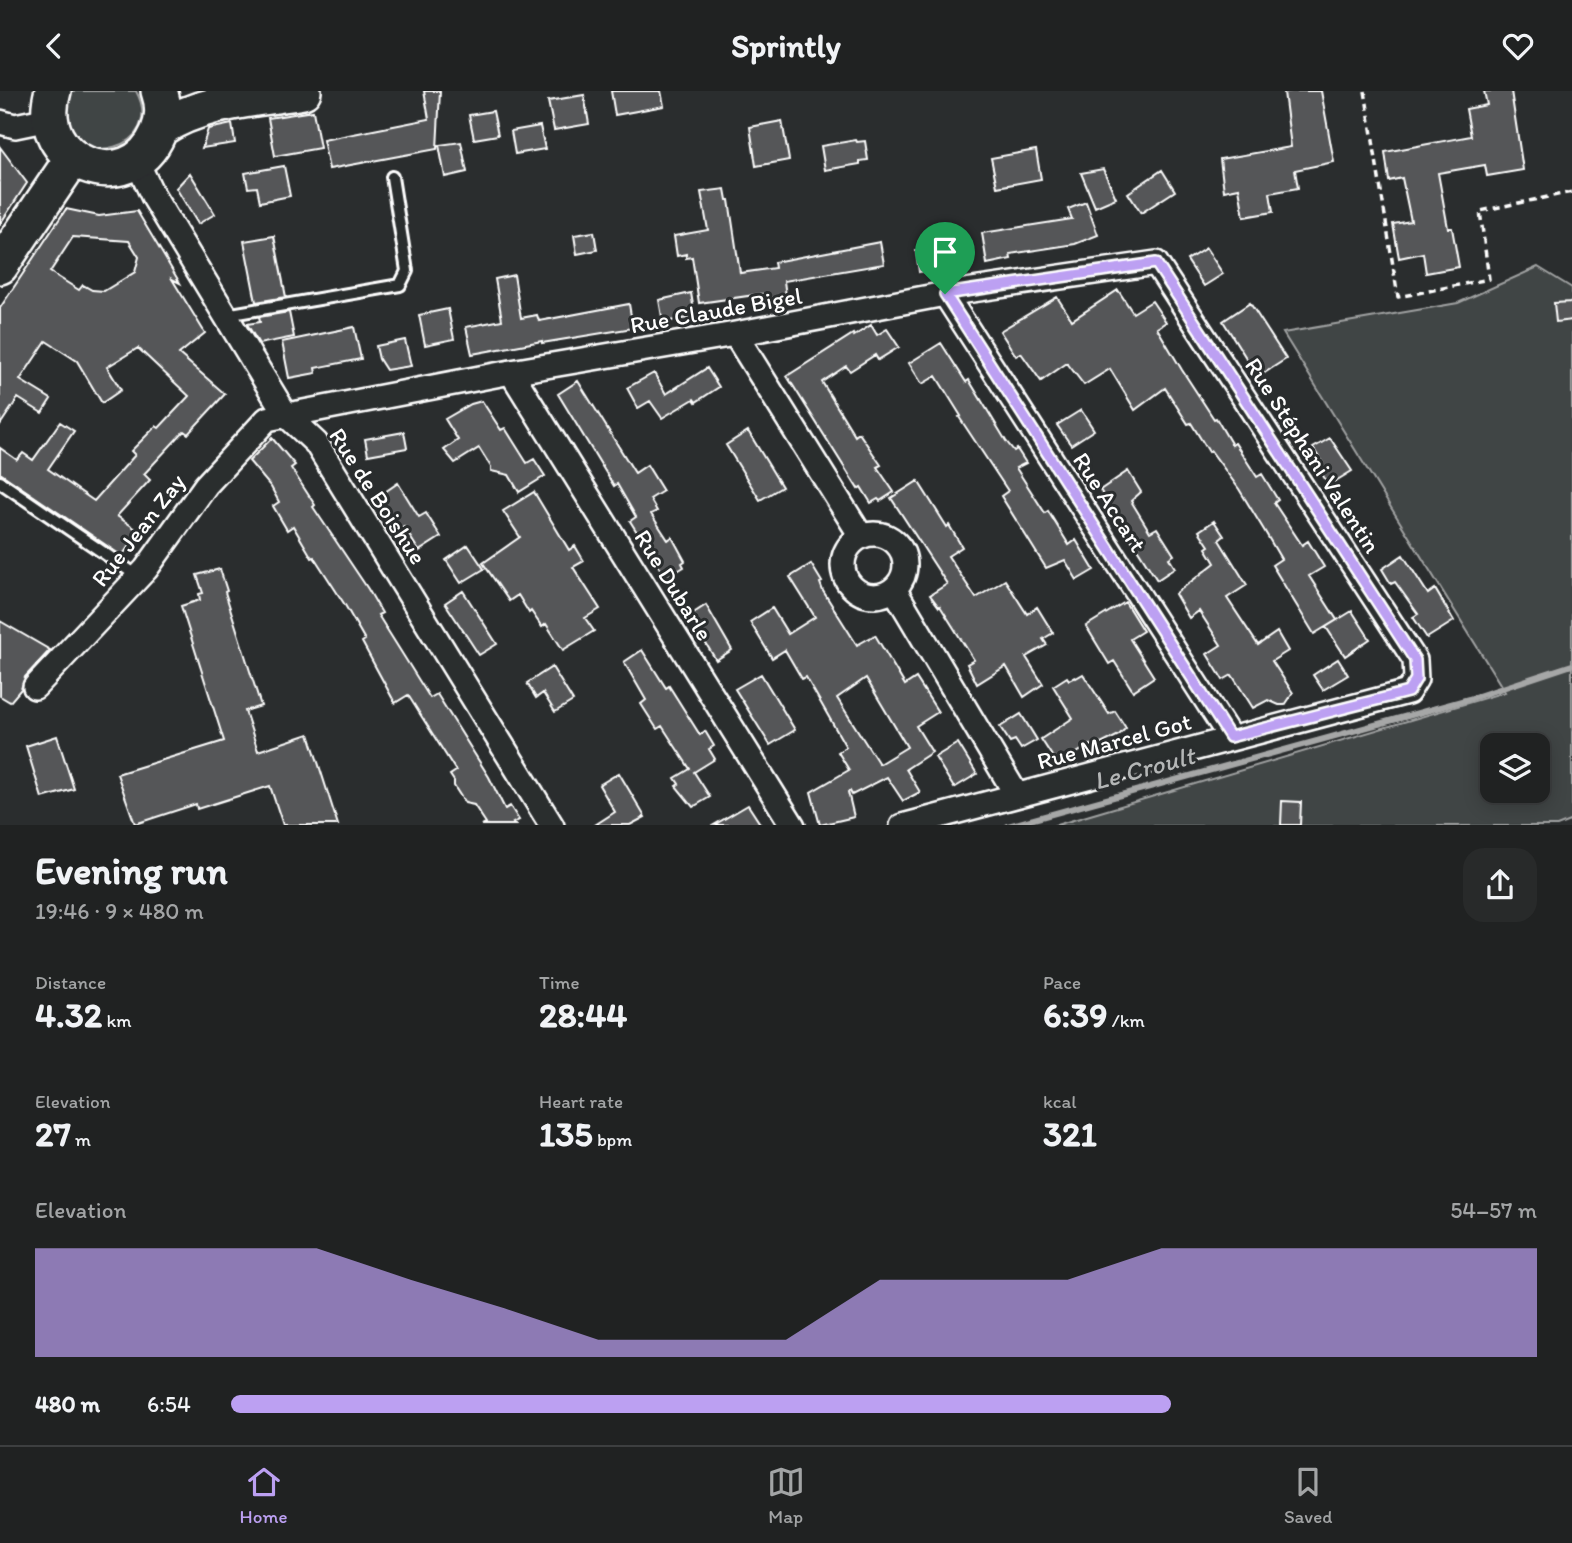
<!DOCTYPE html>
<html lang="en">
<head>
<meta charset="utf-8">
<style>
	:root { --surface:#202222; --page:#282a2a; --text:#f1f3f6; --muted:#a2a4a5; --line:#3d3f40; --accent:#bca0f2 }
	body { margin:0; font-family:Itim,sans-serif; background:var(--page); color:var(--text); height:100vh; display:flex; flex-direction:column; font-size:26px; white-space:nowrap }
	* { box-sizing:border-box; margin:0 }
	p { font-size:23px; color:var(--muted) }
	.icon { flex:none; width:38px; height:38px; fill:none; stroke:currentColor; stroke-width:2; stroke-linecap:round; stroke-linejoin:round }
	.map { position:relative; height:734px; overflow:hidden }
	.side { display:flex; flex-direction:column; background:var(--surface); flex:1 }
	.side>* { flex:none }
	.buttons { position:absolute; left:1480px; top:642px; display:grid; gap:14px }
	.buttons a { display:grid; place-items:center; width:70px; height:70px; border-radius:14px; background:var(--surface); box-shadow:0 4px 18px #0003,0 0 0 2px var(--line); font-size:35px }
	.pin { position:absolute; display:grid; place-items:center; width:60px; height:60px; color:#fff; margin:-72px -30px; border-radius:50% 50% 50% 0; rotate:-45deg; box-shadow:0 0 7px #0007 }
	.pin .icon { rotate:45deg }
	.round { display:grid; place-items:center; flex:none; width:74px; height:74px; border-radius:21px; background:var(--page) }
	.summary { display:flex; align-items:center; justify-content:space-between; height:119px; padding:0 35px }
	h1 { font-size:38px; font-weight:700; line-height:52px }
	.figures { display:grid; grid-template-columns:repeat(3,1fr); gap:10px; height:119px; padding:7px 35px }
	.figures div { display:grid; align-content:center }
	.figures b { font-size:35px; font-weight:700 }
	.figures small { font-size:19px; font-weight:400 }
	.figures p { font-size:19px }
	.chart { height:196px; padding:14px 35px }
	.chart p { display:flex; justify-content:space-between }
	.chart svg { width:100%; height:126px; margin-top:7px; fill:var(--accent); opacity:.7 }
	ul { padding:0 35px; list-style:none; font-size:23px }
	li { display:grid; grid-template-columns:112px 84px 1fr; align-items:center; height:52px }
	li i { height:18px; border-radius:9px; background:var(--accent) }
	header { display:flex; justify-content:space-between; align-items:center; height:91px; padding:0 35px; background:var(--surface); font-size:32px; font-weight:700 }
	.dock { display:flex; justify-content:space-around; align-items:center; height:98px; border-top:2px solid var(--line); background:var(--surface); font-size:19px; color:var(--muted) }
	.dock a { display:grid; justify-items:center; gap:4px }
	.dock .active { color:var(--accent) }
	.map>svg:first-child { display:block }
</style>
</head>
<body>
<header><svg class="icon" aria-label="back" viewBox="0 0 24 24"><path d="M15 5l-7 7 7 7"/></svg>Sprintly<svg class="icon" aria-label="heart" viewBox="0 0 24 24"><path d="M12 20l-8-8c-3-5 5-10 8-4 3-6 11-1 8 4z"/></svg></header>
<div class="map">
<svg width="1572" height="735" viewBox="0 0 1572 735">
	<rect width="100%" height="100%" fill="#2a2d2e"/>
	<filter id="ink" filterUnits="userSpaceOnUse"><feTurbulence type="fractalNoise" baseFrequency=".0143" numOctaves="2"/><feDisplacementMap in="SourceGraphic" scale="14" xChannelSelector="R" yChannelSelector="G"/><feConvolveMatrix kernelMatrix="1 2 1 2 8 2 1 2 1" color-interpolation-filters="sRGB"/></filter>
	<g filter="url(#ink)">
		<path fill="#414445" stroke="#a0a2a2" stroke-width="2" fill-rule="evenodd" d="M71,0H136C168,59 69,81 68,26C67,16 67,9 71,0Z
			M1538,176L1572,197V729L1557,735H1053L1505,601L1283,242L1458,212ZM1493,654H1538V700H1493Z"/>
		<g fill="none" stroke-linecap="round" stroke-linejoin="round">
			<path stroke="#a6a7a7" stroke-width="6" d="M1008,735L1469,608L1572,574"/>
		</g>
		<path fill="#555758" stroke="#fff" stroke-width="2" fill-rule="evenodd" d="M424,0H440L437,58L329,78L323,49L429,28Z
			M611,0H661L664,15L615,24Z
			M1292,0H1321L1334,71L1295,79L1298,97L1270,102L1273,121L1244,126L1239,97L1224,100L1220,68L1291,56L1284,1Z
			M1484,0H1511L1523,79L1487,85L1485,74L1438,82L1448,137H1452L1459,176L1426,182L1423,162L1399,167L1393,133L1411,130L1402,87L1389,90L1385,61L1471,45L1466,18L1487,14Z
			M584,4L589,33L554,39L548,10Z
			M313,20L320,57L275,65L268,27Z
			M493,20L498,44L474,48L469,24Z
			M782,30L789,69L756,75L750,36Z
			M232,33L235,52L202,57L208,38Z
			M540,35L545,58L515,63L511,40Z
			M856,49L857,51L865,50L868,69L860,70V73L825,79L821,55Z
			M461,51L467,81L445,86L439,54Z
			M0,56L27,92L0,133Z
			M1036,59L1041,88L997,96L991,67Z
			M284,75L290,105L260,111L257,96L248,97L245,82Z
			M1103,78L1116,107L1095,116L1081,82Z
			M1162,79L1175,100L1141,122L1128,102Z
			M190,82L215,123L198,133L176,97Z
			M725,98L727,109H729L740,182L775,177L774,171L880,151L884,173L784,190L786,205L770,208L769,204L762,205V203L699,212L692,166L686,167V163L677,165L674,145L708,139L701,101Z
			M1086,111L1098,144L1075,153L1010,163L1011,168L987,173L982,142L1072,128L1068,118Z
			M66,118L99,125L137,120L180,192L172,188L205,242L179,263L225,303L188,343L184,340L144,383L150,389L117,425L139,440L122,465L0,382V357L17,369L23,362L33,369L60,331L74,340L48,378L94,410L135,364L131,360L156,335L159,337L189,305L138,257L107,276L121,299L102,312L77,270L46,250L20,289L51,308L42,322L18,307L0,334V217ZM73,146L129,150L139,166L135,181L104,200L92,199L83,194L79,199L50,181Z
			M594,141L597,159L577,163L574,144Z
			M274,145L286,206L256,211L244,150Z
			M938,156L941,177L919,181L916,160Z
			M1206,157L1223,183L1204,195L1187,169Z
			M514,184L521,227L537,224L539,230L629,213L633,237L542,252V250L472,263L466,236L502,229L495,188Z
			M1118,199L1133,222L1152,210L1166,231L1157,237L1182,279L1214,328L1216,327L1232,354L1235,352L1257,386L1262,383L1278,409L1274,412L1302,454L1308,450L1324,476L1309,485L1337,529L1314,543L1272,474L1281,468L1264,439L1239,398L1211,360L1209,361L1191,332L1188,333L1165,297L1135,319L1110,278L1084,294L1067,272L1041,290L1021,262L1016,265L1000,240L1057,206L1072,229Z
			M691,202L695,226L663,231L659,209Z
			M1572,211V229L1556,231L1554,212Z
			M1250,212L1286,268L1258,286L1223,230Z
			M448,218L454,248L425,254L419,224Z
			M289,221L294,246L259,253L247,233L260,231L259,226Z
			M871,234L877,244L887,238L899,256L878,269L875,264L850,280L846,275L822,291L855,345L859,342L881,374L877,376L894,401L880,410L878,408L871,412L861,396L858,398L787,285L853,243L854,245Z
			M354,236L361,268L315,277L316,282L289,287L282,251Z
			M405,249L411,275L386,279L379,268L376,255Z
			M941,252L966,291L969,289L1006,350L1014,360L1017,358L1026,372L1016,377L1045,422L1048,420L1069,454L1076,449L1094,479L1077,489L1065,469L1046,477L1001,405L1008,400L959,326L961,325L936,285L922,293L909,272Z
			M707,277L719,296L696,311L694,308L662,327L650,310L638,317L627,297L654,282L666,303Z
			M578,290L635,382L647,374L663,400L650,408L657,420L651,423L668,449L672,446L685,470L682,472L684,476L666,487L630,430L636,426L617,393L614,395L558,303Z
			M482,310L501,339L505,337L527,372L534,368L545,385L519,401L509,384L491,380V376L479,357L455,372L444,359L458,349L445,328L471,313Z
			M1081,319L1094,339L1071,354L1057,334Z
			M748,340L782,396L760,409L726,354Z
			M404,341L407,357L368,364L365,348Z
			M272,347L295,374L291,377L315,414L313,416L368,498L382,522L378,524L430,607L437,603L489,686L505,718L510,715L519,729L513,732L515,734H482L486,732L474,714L465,712L454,695V690L450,684L456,680L408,604L395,612L362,551L365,549L345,514L314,466L312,467L293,435L287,439L273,415L279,411L271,396L249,370Z
			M1330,347L1352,380L1329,394L1318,377L1323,373L1313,357Z
			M1128,380L1141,401L1131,410L1150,441L1157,437L1174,464L1169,467L1175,477L1157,489L1100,399Z
			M918,390L947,436L949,434L962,456L948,465L976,507L1005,489L1027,523L1037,516L1053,542L1043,548L1047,554L1026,566L1043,593L1024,606L1006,575L977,593L967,573L974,569L940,515L939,516L930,504L947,493L891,407Z
			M398,392L419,426L426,422L441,446L419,460L404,436L400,438L392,425L390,427L382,414L386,410L382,403Z
			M534,401L569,459L575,455L584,470L573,476L600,518L585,527L594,540L563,559L546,533L542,536L531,520L529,522L518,504L509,510L483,472L520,446L503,420Z
			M1214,430L1224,445L1219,449L1247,494L1227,507L1258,554L1277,541L1288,560L1272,570L1293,602L1285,614H1279L1268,609L1253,617L1232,584L1223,589L1207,563L1221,554L1199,520L1189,527L1175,503L1215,472L1206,457L1209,455L1199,440Z
			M468,454L484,478L461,492L446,469Z
			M1403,464L1428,503L1435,498L1454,530L1427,547L1413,526L1418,523L1395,491L1391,493L1382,478Z
			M811,473L822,491L820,492L823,500L857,554L875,544L905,594L916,587L938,621L916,635L932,661L906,678L920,701L903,710L887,686L852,704L850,700L848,701L854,726L820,734L811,701L849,679L838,661L846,656L806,586L802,588L785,559L772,567L750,531L772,517L788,543L815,526L790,486ZM866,587L907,656L879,673L837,607Z
			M220,478L227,500L225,501L261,615L245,620L258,660L309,643L338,734H283L270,695L197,718L196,713L135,733L117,683L224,650L181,515L200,509L199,503L203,502L197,484Z
			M463,500L497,553L479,564L445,512Z
			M1125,511L1143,540L1130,548L1154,586L1133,600L1114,570L1109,573L1086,535Z
			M706,514L732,559L716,569L689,525Z
			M1352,520L1370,548L1345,565L1326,536Z
			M0,530L50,559L25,586L21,598L10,611L0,605Z
			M642,559L666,597L669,595L700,644L705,640L714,655L709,658L715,668L694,681L710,706L693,716L676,695L679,693L675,687L690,678L662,635L657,638L641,613L646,609L624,571Z
			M1338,568L1348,584L1323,599L1313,584Z
			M552,576L573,610L555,621L543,602L536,607L527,592Z
			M761,583L795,639L770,654L735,598Z
			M1083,583L1109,623L1115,620L1126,637L1119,644L1101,653L1099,651L1091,656L1090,654L1067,668H1054L1041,648L1073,627L1053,595L1067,586L1069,589L1075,586L1076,587Z
			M1021,623L1037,649L1021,658L1015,649L1010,651L1000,636Z
			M57,645L74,698L42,707L26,655Z
			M958,652L977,683L954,697L935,666Z
			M619,682L645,726L630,734H595L615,721L599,694Z
			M1282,710L1301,711L1300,734H1281Z
			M748,714L761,734H714Z"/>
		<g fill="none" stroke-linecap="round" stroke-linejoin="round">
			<g stroke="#fff" stroke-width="16">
				<path id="service" d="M226,224L400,194L407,180L392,86
					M0,391L139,486"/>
			</g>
			<g stroke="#fff" stroke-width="28">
				<path id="minor" d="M0,31L15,35L49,28
					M136,69L153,105L286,324L316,352L552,735
					M945,203L1230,646
					M735,243L861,445
					M511,281L793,735
					M843 474a31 31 0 1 1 62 0a31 31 0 1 1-62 0Z
					M894,498L1016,703
					M35,596L146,478L206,394L267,328L511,281L735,243L945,203L1156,172L1415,569L1416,588L1408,601L902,735"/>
			</g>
			<g stroke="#fff" stroke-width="40">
				<path id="primary" d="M53,0C31,72 129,110 158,42C164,29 164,13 159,0
					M161,37C202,10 255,8 303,0
					M0,175L73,67"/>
			</g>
			<path stroke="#fff" stroke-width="3.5" stroke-dasharray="7 5" stroke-linecap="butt" d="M1365,0L1398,206L1489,188L1480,120L1572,101"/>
			<use href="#service" stroke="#2a2d2e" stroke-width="10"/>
			<use href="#minor" stroke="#2a2d2e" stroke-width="23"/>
			<use href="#primary" stroke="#2a2d2e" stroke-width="35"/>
		</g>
	</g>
	<g fill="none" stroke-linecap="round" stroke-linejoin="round" filter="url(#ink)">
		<g stroke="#fff" stroke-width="14">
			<path id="route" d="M1156,172L1415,569L1416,588L1408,601L1230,646L945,203Z"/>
		</g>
		<use href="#route" stroke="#bca0f2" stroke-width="9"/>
	</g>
	<g text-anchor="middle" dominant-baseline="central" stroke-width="6" stroke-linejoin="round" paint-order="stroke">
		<g font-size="24" fill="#fff" stroke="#2a2d2e">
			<text transform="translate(716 219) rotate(-10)">Rue Claude Bigel</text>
			<text transform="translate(1313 364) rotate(57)">Rue Stéphani Valentin</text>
			<text transform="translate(378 405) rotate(57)">Rue de Boishue</text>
			<text transform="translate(1110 411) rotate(57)">Rue Accart</text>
			<text transform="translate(138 439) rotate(-52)">Rue Jean Zay</text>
			<text transform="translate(674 494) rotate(58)">Rue Dubarle</text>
			<text transform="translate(1114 650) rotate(-15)">Rue Marcel Got</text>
		</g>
		<g font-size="26" font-style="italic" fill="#b4b6b6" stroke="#2a2d2e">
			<text transform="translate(1144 677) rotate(-15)">Le Croult</text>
		</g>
	</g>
</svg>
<div class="buttons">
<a><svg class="icon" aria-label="layers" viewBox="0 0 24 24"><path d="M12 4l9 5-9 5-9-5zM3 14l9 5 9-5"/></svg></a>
</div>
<div class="pin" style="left:945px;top:203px;background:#1e9e55"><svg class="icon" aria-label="arrive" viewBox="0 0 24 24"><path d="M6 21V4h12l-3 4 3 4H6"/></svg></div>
</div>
<section class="side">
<div class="summary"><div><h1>Evening run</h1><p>19:46 · 9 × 480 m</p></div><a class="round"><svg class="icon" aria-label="share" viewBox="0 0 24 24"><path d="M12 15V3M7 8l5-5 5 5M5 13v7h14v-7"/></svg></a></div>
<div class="figures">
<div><p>Distance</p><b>4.32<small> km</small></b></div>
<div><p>Time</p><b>28:44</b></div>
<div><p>Pace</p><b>6:39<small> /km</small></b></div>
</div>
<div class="figures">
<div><p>Elevation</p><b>27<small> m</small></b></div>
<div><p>Heart rate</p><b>135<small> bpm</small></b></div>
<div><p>kcal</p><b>321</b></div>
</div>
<div class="chart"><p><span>Elevation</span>54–57 m</p>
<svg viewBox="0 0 160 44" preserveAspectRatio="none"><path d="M0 44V6L10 6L20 6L30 6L40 17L50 27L60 38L70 38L80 38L90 17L100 17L110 17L120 6L130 6L140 6L150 6L160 6V44z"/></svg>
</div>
<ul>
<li><b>480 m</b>6:54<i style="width:72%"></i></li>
</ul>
</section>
<nav class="dock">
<a class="active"><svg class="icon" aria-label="home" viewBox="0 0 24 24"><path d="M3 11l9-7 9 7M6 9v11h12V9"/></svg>Home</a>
<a><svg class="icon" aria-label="map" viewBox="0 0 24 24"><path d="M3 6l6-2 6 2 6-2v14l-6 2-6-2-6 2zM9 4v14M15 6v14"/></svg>Map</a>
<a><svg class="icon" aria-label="saved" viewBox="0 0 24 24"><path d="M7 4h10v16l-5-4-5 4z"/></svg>Saved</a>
</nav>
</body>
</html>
